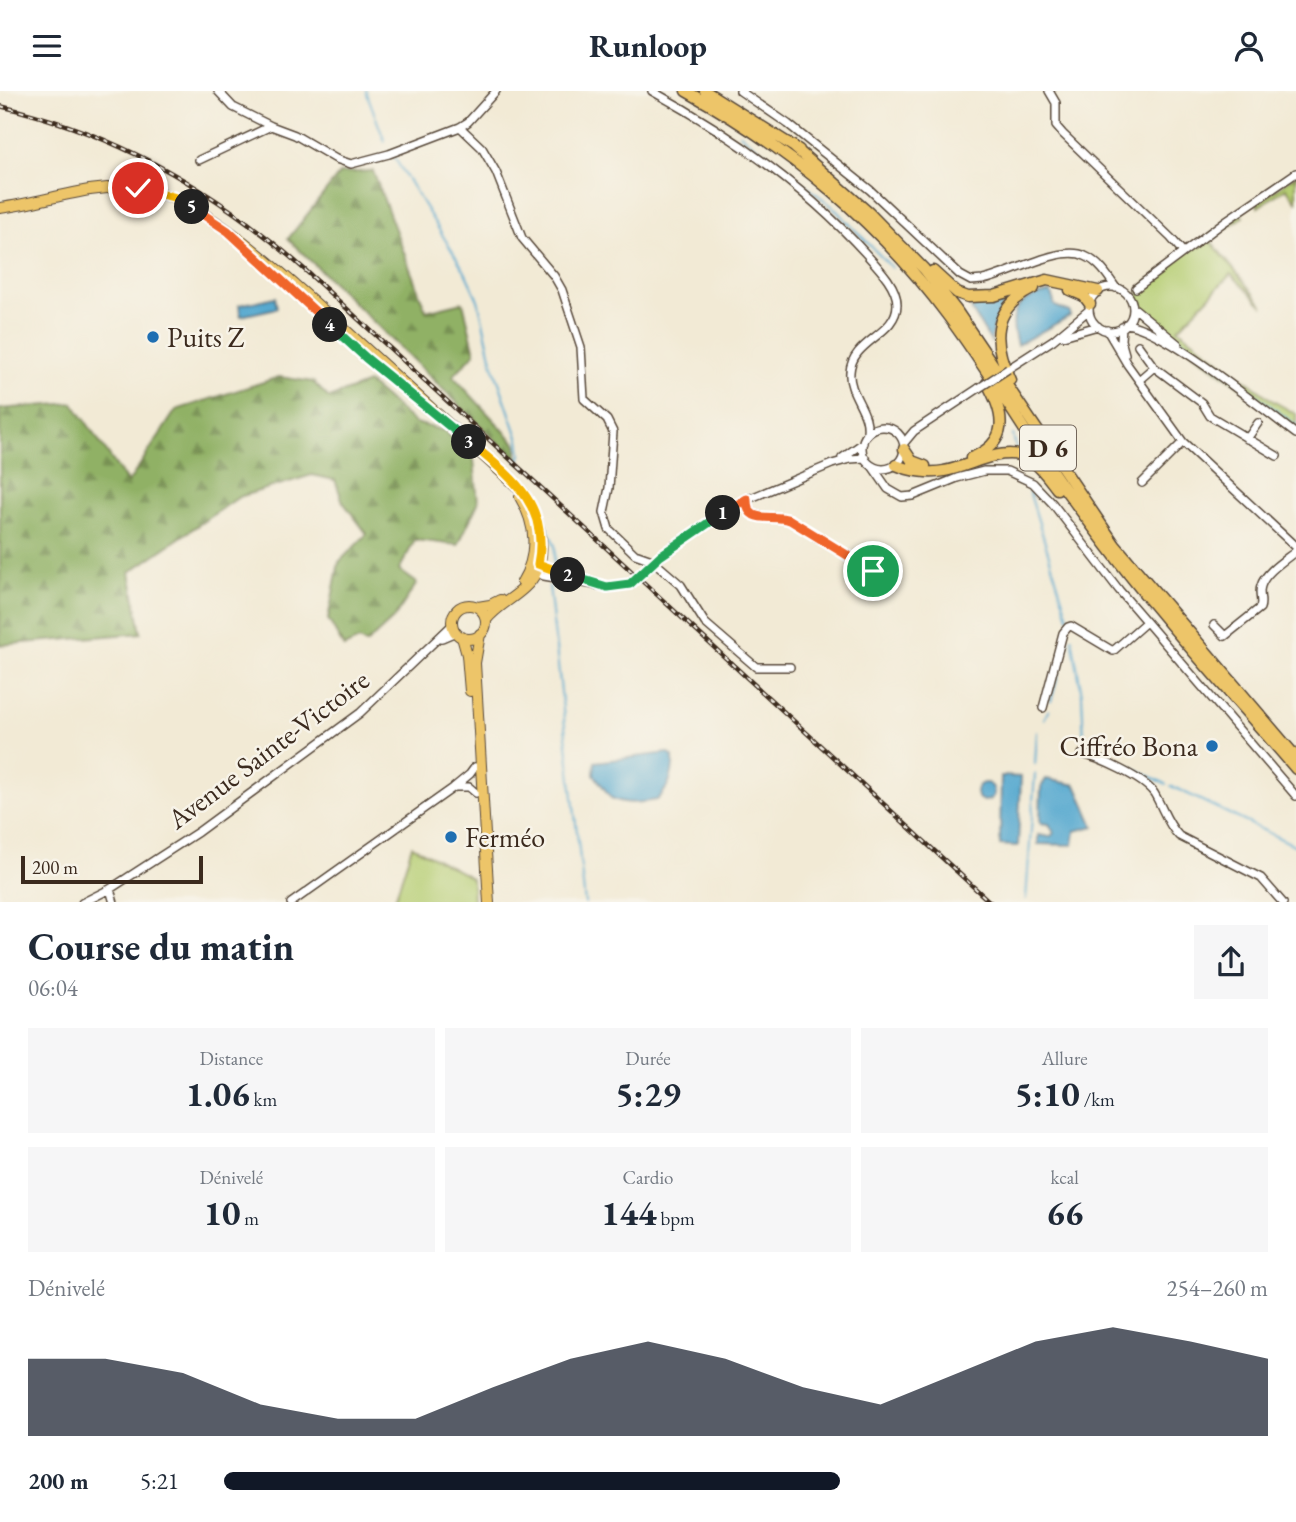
<!DOCTYPE html>
<html lang="fr">
<head>
<meta charset="utf-8">
<style>
	:root { --surface:#fff; --page:#f6f6f7; --text:#1f2937; --muted:#747a83; --accent:#111827 }
	body { margin:0; font-family:"EB Garamond",serif; background:var(--page); color:var(--text); height:100vh; display:flex; flex-direction:column; font-size:26px; white-space:nowrap }
	* { box-sizing:border-box; margin:0 }
	p { font-size:23px; color:var(--muted) }
	.icon { flex:none; width:38px; height:38px; fill:none; stroke:currentColor; stroke-width:2; stroke-linecap:round; stroke-linejoin:round }
	.map { position:relative; height:811px; overflow:hidden }
	.panel { display:flex; flex-direction:column; background:var(--surface); flex:1 }
	.panel>* { flex:none }
	.scale { position:absolute; left:21px; bottom:18px; width:182px; box-sizing:border-box; padding-left:7px; border:4px solid #3b2a1e; border-top:0; font-size:19px; line-height:24px; white-space:nowrap; color:#3b2a1e; -webkit-text-stroke:5px #f7f3e8; paint-order:stroke }
	.pin { position:absolute; display:grid; place-items:center; width:60px; height:60px; color:#fff; margin:-30px; border:4px solid #fff; border-radius:50%; box-shadow:0 2px 7px #0007 }
	.km { position:absolute; width:35px; height:35px; margin:-18px; border-radius:50%; background:#222; color:#fff; font-size:19px; line-height:35px; text-align:center }
	.round { display:grid; place-items:center; flex:none; width:74px; height:74px; border-radius:0px; background:var(--page) }
	.summary { display:flex; align-items:center; justify-content:space-between; height:119px; padding:0 28px }
	h1 { font-size:38px; font-weight:700; line-height:52px }
	.stats { display:grid; grid-template-columns:repeat(3,1fr); gap:10px; height:119px; padding:7px 28px }
	.stats div { display:grid; align-content:center; border-radius:0px; background:var(--page); text-align:center }
	.stats b { font-size:35px; font-weight:700 }
	.stats small { font-size:19px; font-weight:400 }
	.stats p { font-size:19px }
	.chart { height:196px; padding:14px 28px }
	.chart p { display:flex; justify-content:space-between }
	.chart svg { width:100%; height:126px; margin-top:7px; fill:var(--accent); opacity:.7 }
	ul { padding:0 28px; list-style:none; font-size:23px }
	li { display:grid; grid-template-columns:112px 84px 1fr; align-items:center; height:52px }
	li i { height:18px; border-radius:9px; background:var(--accent) }
	header { display:flex; justify-content:space-between; align-items:center; height:91px; padding:0 28px; background:var(--surface); font-size:32px; font-weight:700 }
	.map>svg:first-child { display:block }
</style>
</head>
<body>
<header><svg class="icon" aria-label="menu" viewBox="0 0 24 24"><path d="M4 6h16M4 12h16M4 18h16"/></svg>Runloop<svg class="icon" aria-label="person" viewBox="0 0 24 24"><circle cx="12" cy="8" r="4"/><path d="M4 21q1-7 8-7t8 7"/></svg></header>
<div class="map">
<svg width="1296" height="812" viewBox="0 0 1296 812">
	<defs>
		<pattern id="forest-firs" width="22" height="20" patternUnits="userSpaceOnUse" patternTransform="scale(1.75)"><rect width="22" height="20" fill="#90b165"/><path d="M5 1l3.5 6h-7zM16 11l3.5 6h-7z" fill="#779053"/></pattern>
	</defs>
	<rect width="100%" height="100%" fill="#f7f3e8"/>
	<filter id="ink" filterUnits="userSpaceOnUse"><feTurbulence type="fractalNoise" baseFrequency=".0143" numOctaves="2"/><feDisplacementMap in="SourceGraphic" scale="14" xChannelSelector="R" yChannelSelector="G"/><feConvolveMatrix kernelMatrix="1 2 1 2 8 2 1 2 1" color-interpolation-filters="sRGB"/></filter>
	<filter id="wash" filterUnits="userSpaceOnUse"><feTurbulence type="fractalNoise" baseFrequency=".00686" numOctaves="4" result="noise"/><feDisplacementMap in="SourceGraphic" scale="28" xChannelSelector="R" yChannelSelector="G"/><feGaussianBlur stdDeviation="1.57" result="paint"/><feColorMatrix in="noise" values="0 0 0 0 0 0 0 0 0 0 0 0 0 0 0 0 0 1.4 0 .05"/><feComposite in="paint" operator="in"/></filter>
	<g filter="url(#wash)">
		<rect width="100%" height="100%" fill="#f2ead5"/>
		<path fill="#b6ce73" stroke="#787c48" stroke-width="2" d="M1296,84V110L1286,97L1258,116L1257,112Z
			M1239,123L1243,126L1210,149L1264,216L1231,183L1178,238L1273,310L1296,323V337L1187,257L1141,220C1134,208 1139,200 1147,191Z
			M412,755L472,787L473,811H394Z"/>
		<path fill="url(#forest-firs)" stroke="#666e42" stroke-width="2" d="M373,80L426,220L463,211L475,262L453,285L517,354V370L288,148L340,82Z
			M279,286L313,291L329,307L368,292L415,332L445,340L474,369L478,412L458,454L415,449L399,479L417,492L394,527L366,553L359,549L344,556L328,528L339,471L367,443L343,411L335,389L312,384L239,406L130,481L141,542L0,554V318L73,312L128,392L176,319Z"/>
		<path fill="#53a7cf" stroke="#476876" stroke-width="2" d="M1051,201L1055,215L1070,221V225L1017,254C1007,220 1017,207 1051,201Z
			M275,206L277,217L241,225L239,214Z
			M1007,207L994,234L991,251L971,218L978,213Z
			M668,662L673,666C674,683 669,697 657,709C639,712 627,714 611,707L594,683L595,671Z
			M1001,685L1021,686L1018,755L1000,754Z
			M1046,688L1076,694L1094,735L1075,740L1073,754L1038,753V744L1050,746L1054,742L1049,733L1040,732L1041,696Z
			M976 701a9 9 0 1 1 18 0a9 9 0 1 1-18 0Z"/>
		<g fill="none" stroke-linecap="round" stroke-linejoin="round">
			<path stroke="#53a7cf" stroke-width="2" d="M366,0L385,51
				M740,43L832,115L892,177
				M394,66L464,179L478,209L493,274L519,349L521,363L518,372
				M1175,244L1296,334
				M1013,344L1016,356
				M515,385L516,380
				M1029,400L1068,526
				M546,433L555,455L554,473
				M549,495L585,812
				M1072,547L1082,604L1084,650L1093,659
				M1051,610L1068,549
				M1044,628L1049,619
				M1101,662L1166,693
				M1035,673L1037,641
				M1171,695L1296,755
				M1026,808L1035,683"/>
		</g>
	</g>
	<g filter="url(#ink)">
		<g fill="none" stroke-linecap="round" stroke-linejoin="round">
			<g stroke="#564739" stroke-width="10">
				<path id="minor" d="M218,0L233,16L271,35
					M652,0C732,44 806,96 867,164C879,177 897,195 897,213C897,244 852,249 850,281C848,305 873,321 866,346
					M740,0L788,33L870,99L960,184L971,190L983,189C1009,184 1061,153 1085,165C1099,171 1108,185 1116,197
					M1049,0L1056,12V35L1063,43L1171,147L1183,161
					M460,36L482,57L496,81L522,147L554,185L562,199L581,256L584,308L607,329L613,341L609,397L604,421L609,438L635,463L652,469L681,494L705,532L756,576H790
					M199,69L271,35L295,44L336,68L351,73L389,63L460,36L468,31L496,0
					M1089 218a22 22 0 1 1 44 0a22 22 0 1 1-44 0Z
					M1136,197L1224,131L1296,82
					M1133,216L1178,253
					M1126,233C1164,237 1261,317 1296,343
					M1122,236L1121,249L1125,263
					M1107,239L1127,273L1183,351L1296,456
					M1063,245L1098,235
					M1138,254L1154,276L1202,312L1210,325L1277,365
					M1008,278L1053,249L1089,219
					M1139,289L1154,276
					M862 357a21 21 0 1 1 42 0a21 21 0 1 1-42 0Z
					M1247,348L1258,332
					M904,352L914,340L979,297
					M842,367L863,352
					M872,375L888,398L902,406L913,405L957,387L984,380H1007L1033,392L1053,413L1119,499L1296,705
					M1142,392L1183,351
					M747,408C747,435 773,422 790,429L889,491
					M534,473L579,488
					M534,480L544,485L607,496L630,493L669,458L739,412L832,373L850,368L865,367
					M1214,534L1225,545L1260,517C1263,510 1258,503 1261,495C1265,481 1285,469 1296,460
					M442,547L456,541
					M1043,617L1063,542L1068,536L1071,535L1113,560L1146,531
					M1082,663C1100,667 1143,687 1154,702C1163,717 1167,733 1179,745L1261,787L1283,812
					M457,696H469L476,702
					M110,798L114,812
					M82,812L110,798L198,741L360,622L453,533
					M291,812L453,697L470,683L475,676"/>
			</g>
			<g stroke="#564739" stroke-width="12">
				<path id="major" d="M0,117C47,111 88,93 136,97C205,104 290,191 341,235C402,290 462,345 522,400C541,428 553,471 524,497C511,509 497,515 486,529
					M520,406C536,433 539,463 522,491
					M452 531a17 17 0 1 1 34 0a17 17 0 1 1-34 0Z
					M478,516L490,514L500,509
					M480,543L475,572L489,812
					M462,546L467,564L470,600"/>
			</g>
			<g stroke="#564739" stroke-width="13">
				<path id="highway" d="M686,0C790,58 877,129 948,225C992,284 1027,347 1070,405C1097,442 1124,479 1154,514C1200,570 1249,623 1296,678
					M705,0L799,59
					M794,56L869,122L924,178L956,219L1115,454L1296,666
					M933,180L957,202L968,206L994,205L1047,189L1098,200
					M1070,199L1084,205L1090,213
					M1010,289C992,250 991,218 1034,197
					M904,358L912,370L925,375
					M971,367C1010,351 1005,324 987,292
					M896,374C910,380 929,383 944,380C971,376 1006,351 1032,370C1042,377 1050,389 1057,398"/>
			</g>
			<use href="#minor" stroke="#fff" stroke-width="7"/>
			<use href="#major" stroke="#edc569" stroke-width="10"/>
			<use href="#highway" stroke="#edc569" stroke-width="10"/>
			<g stroke="#3b2a1e" stroke-width="4.5">
				<path id="rail" d="M0,15C116,42 216,99 304,178L991,812"/>
			</g>
			<use href="#rail" stroke="#f7f3e8" stroke-width="2" stroke-dasharray="5" stroke-linecap="butt"/>
			<g stroke="#564739" stroke-width="10" stroke-linecap="butt">
				<path id="minor-bridge" d="M979,297L1008,278"/>
			</g>
			<use href="#minor-bridge" stroke="#fff" stroke-width="7"/>
		</g>
	</g>
	<g fill="none" stroke-linecap="round" stroke-linejoin="round" filter="url(#ink)">
		<g stroke="#fff" stroke-width="14">
			<path id="split-1" d="M723,422L747,408C746,435 773,422 790,429L873,480"/>
		</g>
		<g stroke="#fff" stroke-width="14">
			<path id="split-2" d="M568,484L607,496L630,493L660,465L723,422"/>
		</g>
		<g stroke="#fff" stroke-width="14">
			<path id="split-3" d="M469,351C511,386 550,413 538,473L568,484"/>
		</g>
		<g stroke="#fff" stroke-width="14">
			<path id="split-4" d="M330,234L366,267L469,351"/>
		</g>
		<g stroke="#fff" stroke-width="14">
			<path id="split-5" d="M192,116L228,140L330,234"/>
		</g>
		<g stroke="#fff" stroke-width="14">
			<path id="split-6" d="M138,97L173,106L192,116"/>
		</g>
		<use href="#split-1" stroke="#f0652b" stroke-width="9"/>
		<use href="#split-2" stroke="#22a559" stroke-width="9"/>
		<use href="#split-3" stroke="#f5b400" stroke-width="9"/>
		<use href="#split-4" stroke="#22a559" stroke-width="9"/>
		<use href="#split-5" stroke="#f0652b" stroke-width="9"/>
		<use href="#split-6" stroke="#f5b400" stroke-width="9"/>
	</g>
	<g fill="#1f6fb2" stroke="#f7f3e8" stroke-width="2.5">
		<circle cx="153" cy="246" r="7"/>
		<circle cx="1212" cy="655" r="7"/>
		<circle cx="451" cy="746" r="7"/>
	</g>
	<g text-anchor="middle" dominant-baseline="central" stroke-width="5" stroke-linejoin="round" paint-order="stroke">
		<rect fill="#f7f3e8" stroke="#73665b" stroke-width="2" x="1020" y="334.5" width="56" height="45" rx="5"/>
		<g font-size="26" font-weight="bold" fill="#3b2a1e">
			<text x="1048" y="357">D 6</text>
		</g>
		<g font-size="28" fill="#3b2a1e" stroke="#f7f3e8" text-anchor="start">
			<text x="167" y="246">Puits Z</text>
			<text x="1198" y="655" text-anchor="end">Ciffréo Bona</text>
			<text x="465" y="746">Ferméo</text>
		</g>
		<g font-size="28" fill="#3b2a1e" stroke="#f7f3e8">
			<text transform="translate(268 658) rotate(-37)">Avenue Sainte-Victoire</text>
		</g>
	</g>
</svg>
<div class="scale">200 m</div>
<div class="pin" style="left:873px;top:480px;background:#1e9e55"><svg class="icon" aria-label="arrive" viewBox="0 0 24 24"><path d="M6 21V4h12l-3 4 3 4H6"/></svg></div>
<div class="pin" style="left:138px;top:97px;background:#d93025"><svg class="icon" aria-label="check" viewBox="0 0 24 24"><path d="M5 12l5 5 9-10"/></svg></div>
<b class="km" style="left:723px;top:422px">1</b>
<b class="km" style="left:568px;top:484px">2</b>
<b class="km" style="left:469px;top:351px">3</b>
<b class="km" style="left:330px;top:234px">4</b>
<b class="km" style="left:192px;top:116px">5</b>
</div>
<section class="panel">
<div class="summary"><div><h1>Course du matin</h1><p>06:04</p></div><a class="round"><svg class="icon" aria-label="share" viewBox="0 0 24 24"><path d="M12 15V3M7 8l5-5 5 5M5 13v7h14v-7"/></svg></a></div>
<div class="stats">
<div><p>Distance</p><b>1.06<small> km</small></b></div>
<div><p>Durée</p><b>5:29</b></div>
<div><p>Allure</p><b>5:10<small> /km</small></b></div>
</div>
<div class="stats">
<div><p>Dénivelé</p><b>10<small> m</small></b></div>
<div><p>Cardio</p><b>144<small> bpm</small></b></div>
<div><p>kcal</p><b>66</b></div>
</div>
<div class="chart"><p><span>Dénivelé</span>254–260 m</p>
<svg viewBox="0 0 160 44" preserveAspectRatio="none"><path d="M0 44V17L10 17L20 22L30 33L40 38L50 38L60 27L70 17L80 11L90 17L100 27L110 33L120 22L130 11L140 6L150 11L160 17V44z"/></svg>
</div>
<ul>
<li><b>200 m</b>5:21<i style="width:59%"></i></li>
</ul>
</section>
</body>
</html>
